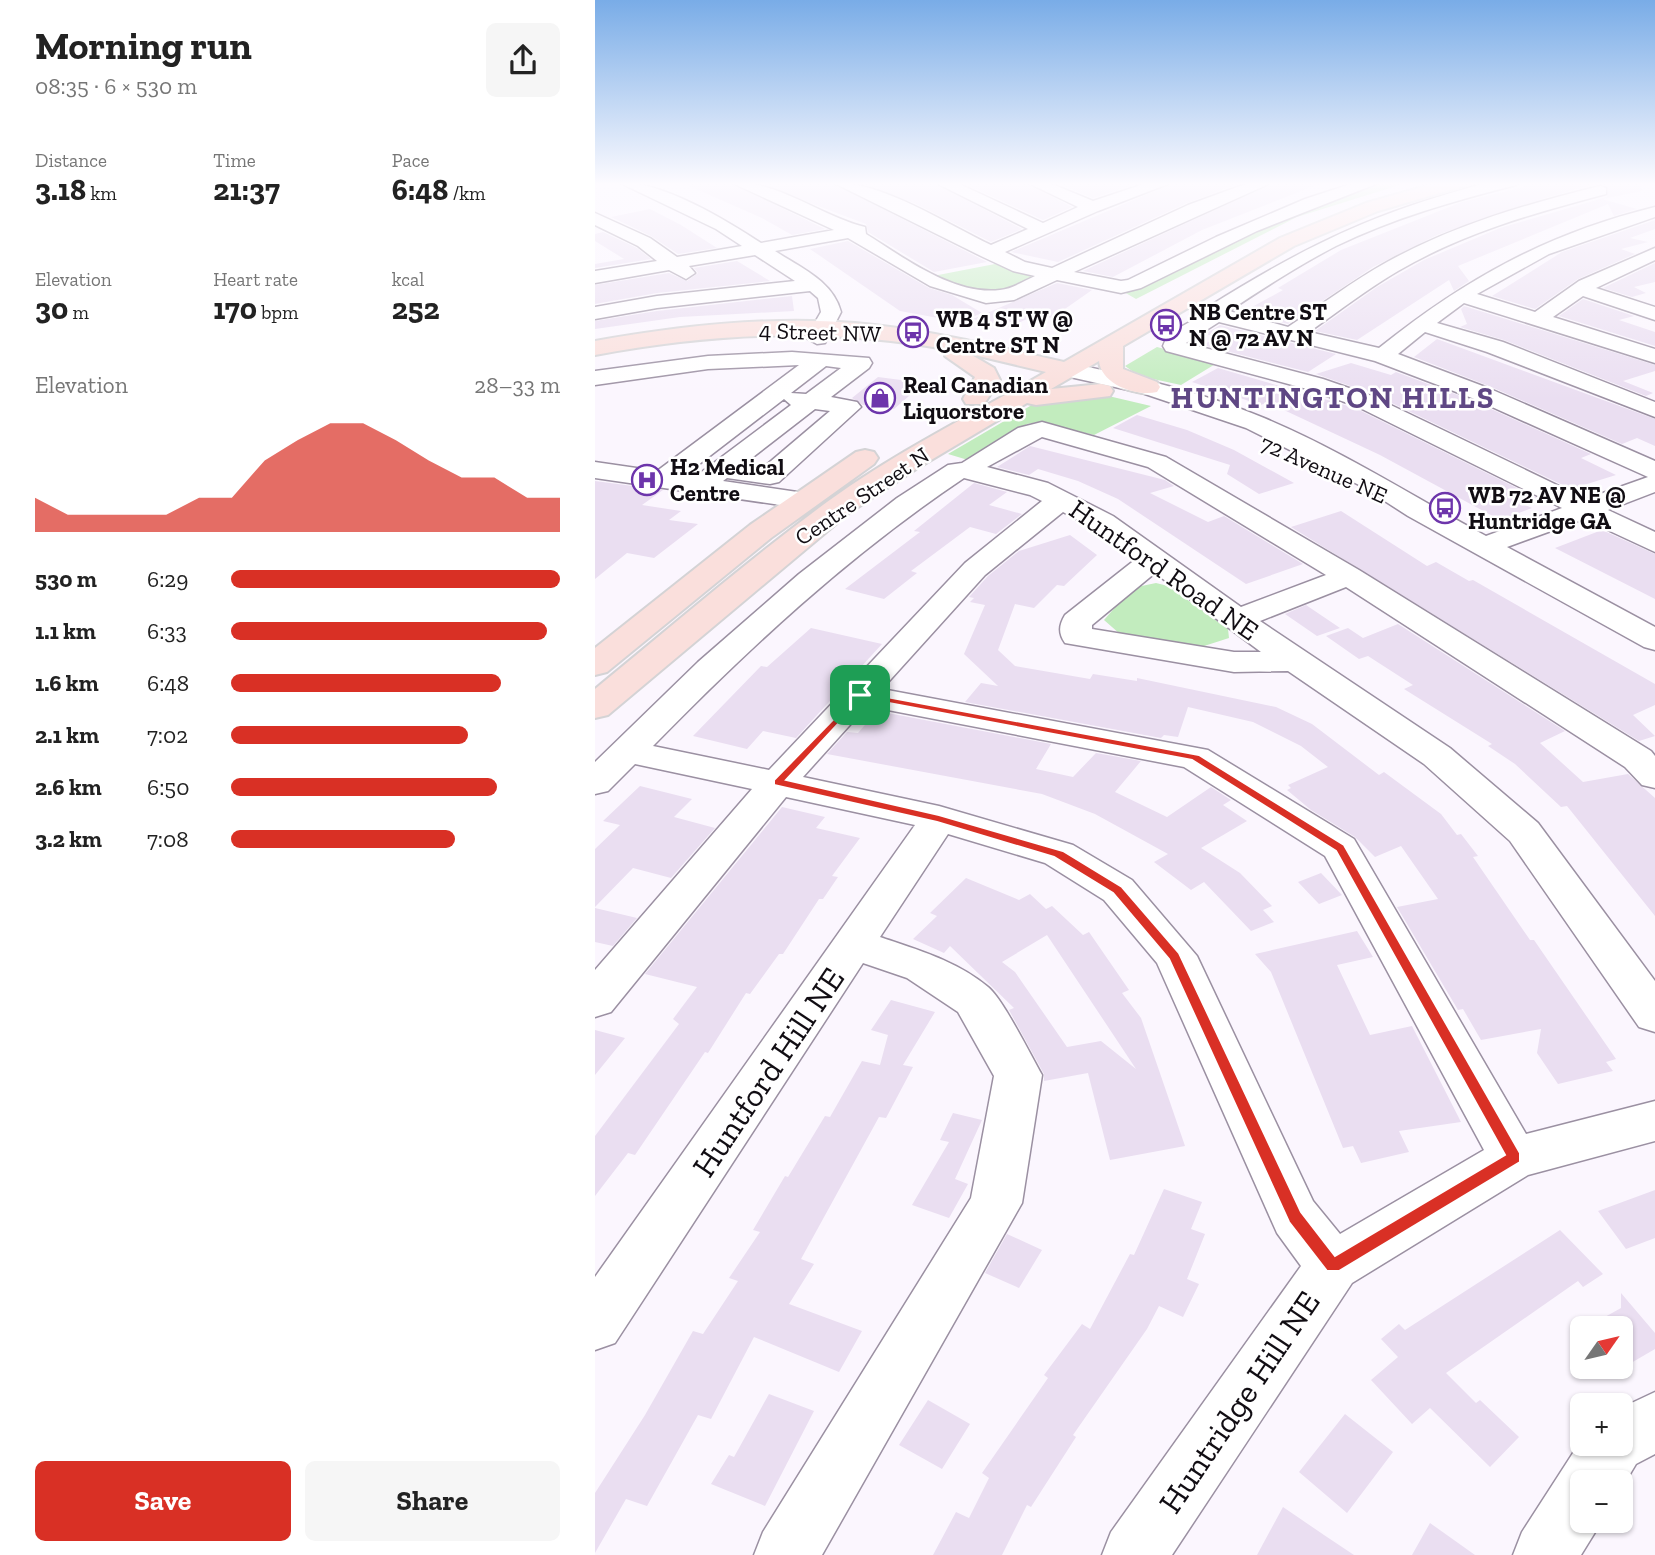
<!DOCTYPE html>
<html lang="en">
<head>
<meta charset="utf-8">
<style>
	:root { --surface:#fff; --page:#f6f6f6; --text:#222; --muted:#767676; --accent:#d93025 }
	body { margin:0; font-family:"Zilla Slab",serif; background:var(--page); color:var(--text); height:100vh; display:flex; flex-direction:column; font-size:26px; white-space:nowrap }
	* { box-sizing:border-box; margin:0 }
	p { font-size:23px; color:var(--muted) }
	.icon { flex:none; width:38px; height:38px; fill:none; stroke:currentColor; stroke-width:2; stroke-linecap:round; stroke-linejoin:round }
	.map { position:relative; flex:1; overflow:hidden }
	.side { display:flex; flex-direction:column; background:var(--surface); width:595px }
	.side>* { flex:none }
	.needle { width:46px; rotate:56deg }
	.controls { position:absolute; left:975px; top:1316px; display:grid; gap:14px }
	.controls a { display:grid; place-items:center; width:63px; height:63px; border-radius:10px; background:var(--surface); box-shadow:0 2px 5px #0004; font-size:35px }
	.pin { position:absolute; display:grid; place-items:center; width:60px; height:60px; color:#fff; margin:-30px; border-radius:14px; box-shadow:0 4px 10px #0006 }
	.round { display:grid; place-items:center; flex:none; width:74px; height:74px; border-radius:10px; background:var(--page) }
	.headline { display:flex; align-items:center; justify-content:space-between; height:119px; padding:0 35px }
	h1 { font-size:38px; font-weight:700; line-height:52px }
	.stats { display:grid; grid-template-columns:repeat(3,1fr); gap:10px; height:119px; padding:7px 35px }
	.stats div { display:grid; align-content:center }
	.stats b { font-size:30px; font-weight:700 }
	.stats small { font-size:19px; font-weight:400 }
	.stats p { font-size:19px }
	.chart { height:196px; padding:14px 35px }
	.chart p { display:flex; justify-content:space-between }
	.chart svg { width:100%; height:126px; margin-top:7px; fill:var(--accent); opacity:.7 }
	.button { display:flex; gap:14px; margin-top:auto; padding:14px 35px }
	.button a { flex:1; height:80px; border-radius:10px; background:var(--accent); color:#fff; font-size:28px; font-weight:700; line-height:80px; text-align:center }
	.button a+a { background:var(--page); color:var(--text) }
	ul { padding:0 35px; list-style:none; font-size:23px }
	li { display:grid; grid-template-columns:112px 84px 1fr; align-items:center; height:52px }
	li i { height:18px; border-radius:9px; background:var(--accent) }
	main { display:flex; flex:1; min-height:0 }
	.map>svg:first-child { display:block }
</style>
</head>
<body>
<main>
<section class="side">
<div class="headline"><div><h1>Morning run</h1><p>08:35 · 6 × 530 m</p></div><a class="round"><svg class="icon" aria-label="share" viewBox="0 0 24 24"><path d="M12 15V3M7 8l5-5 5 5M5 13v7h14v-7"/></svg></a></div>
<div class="stats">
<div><p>Distance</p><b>3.18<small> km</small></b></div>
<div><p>Time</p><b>21:37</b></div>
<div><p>Pace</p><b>6:48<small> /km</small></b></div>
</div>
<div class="stats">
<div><p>Elevation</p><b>30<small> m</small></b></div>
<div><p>Heart rate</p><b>170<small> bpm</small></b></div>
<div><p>kcal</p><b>252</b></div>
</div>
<div class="chart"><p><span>Elevation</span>28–33 m</p>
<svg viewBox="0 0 160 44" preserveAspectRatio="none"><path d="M0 44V32L10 38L20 38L30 38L40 38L50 32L60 32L70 19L80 12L90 6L100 6L110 12L120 19L130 25L140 25L150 32L160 32V44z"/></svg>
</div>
<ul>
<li><b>530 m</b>6:29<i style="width:100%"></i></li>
<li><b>1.1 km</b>6:33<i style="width:96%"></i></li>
<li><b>1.6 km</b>6:48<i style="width:82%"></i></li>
<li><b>2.1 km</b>7:02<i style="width:72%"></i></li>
<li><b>2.6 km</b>6:50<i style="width:81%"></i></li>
<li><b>3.2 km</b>7:08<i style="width:68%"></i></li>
</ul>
<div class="button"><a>Save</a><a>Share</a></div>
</section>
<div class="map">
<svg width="1060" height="1555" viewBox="0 0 1060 1555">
	<rect width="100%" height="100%" fill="#fbf6fe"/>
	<path fill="#c2ecbe" d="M790,182H814L702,217L541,299L529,292L541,290C622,247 702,207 790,182Z
		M400,264L444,277L407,295H393L338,276Z
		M562,347L622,363L586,385L544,376L530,366Z
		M505,394L556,406L499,435L443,422L432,424L373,460L353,454L447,399Z
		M561,583L573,586L633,629L634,638L606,647L525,634L509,620L537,588Z"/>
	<path fill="#eadef1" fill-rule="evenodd" d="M85,182H133L230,229L197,235L167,218Z
		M160,182H235L392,262L339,272L273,232L271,224Z
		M260,182H337L427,229L396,242L319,203Z
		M366,182H429L477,207L448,220Z
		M459,182H547L498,198Z
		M581,182H649L592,203L463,262L416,252Z
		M680,182L724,184L607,230L518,277L488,271Z
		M928,182H1046L1047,191L1007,199L1042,209L1019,216L1013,204L863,266L874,281L859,291L854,280L762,340L720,331L782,287L829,260L905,228L1012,197L1013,186L1004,183L950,198L842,235L778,267L693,324L648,312L688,290L683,288L746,250L867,202L928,187Z
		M55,209L86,225L122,248L83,254L56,236L16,217Z
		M1060,220V229L1035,238L1053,242L1026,249L1040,254L983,279L940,309L897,296L967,252Z
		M8,232L42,248L56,259L0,268V264L29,259L0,241V234Z
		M253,241L334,288L357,295L387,313L365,322L305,311L215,249Z
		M142,261L175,281L62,293L0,304V285L74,273L92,281L103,273L99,268Z
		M1060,263V282L1039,287L1051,293L1037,297L1008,288Z
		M462,283L497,290L457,318L441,315L414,327L378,319Z
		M197,296L199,311L85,317L0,329V321L62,311Z
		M988,299L1039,316L1024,320L1060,332V346L964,316Z
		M869,306L1060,365V371L1028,381L1058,393L1051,396L909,340L865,327L872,324L866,309Z
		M625,325L741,354L713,372L608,345L623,337L610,334Z
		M842,339L1060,419V446L1042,438L1027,444L894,386L819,357Z
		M756,363L796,375L801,372L876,400L996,454L986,458L1021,475L976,489L778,394L721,374Z
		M623,368L760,408L944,499L928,504L937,508L905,520L785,455L672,402L666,405L597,382Z
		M283,377L329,383L299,409L268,405L257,398Z
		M542,415L592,430L639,450L699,483L664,494L632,474L635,465L518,428Z
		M435,446L570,480L579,486L555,493L613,522L629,516L708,564L651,584L523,499L483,481L443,469L434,475L402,467Z
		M0,481L68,490L47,505L86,511L74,520L103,524L59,558L32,553L0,579Z
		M379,483L412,492L394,505L427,514L401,534L375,527L316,571L322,573L289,599L250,589L325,532L319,531Z
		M746,511L832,566L841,562L874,581L878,580L1060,684V705L1038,715L1060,736L1044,741L696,527Z
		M1007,530L1060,554V599L960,548Z
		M475,535L502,555L469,586L462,585L439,608L420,604L403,650L420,666L495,679L498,674L542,681V678L681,707L717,724L784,775L789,772L846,814L862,835L866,834L883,856L878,857L935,940H939L1021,1059L1011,1062L1018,1071L963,1084L942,1053L946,1029L886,1040L868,1009L863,1010L802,907L843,899L806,846L780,857L760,837L716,810L692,790L696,788L693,785L733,767L706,746L658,722L593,707L583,737L569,735L566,738L370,702L386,683L403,686L369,654L390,605L375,602L379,598L374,597L393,576L424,551Z
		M711,605L745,628L722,636L690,614Z
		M803,624L970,731L945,743L988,782L1033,774L1060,798V916L972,806L966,807L920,764L893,746L897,744L809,689L818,685L773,656L764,659L731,636L753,628L768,638Z
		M216,628L287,644L201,738L168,731L152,749L98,736L166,666L172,667Z
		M282,711L456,744L441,769L478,777L501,753L546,761L520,792L572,817L616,787L636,800L628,805L652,821L606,848L645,873L677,906L668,910L679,922L656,931L609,882L596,890L559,862L573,854L500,814L447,794L232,754L252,732L263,733Z
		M45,786L97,799L79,817L120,828L76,878L38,868L0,907V849L25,825L8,821Z
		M187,807L230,817L221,828L265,838L237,876L243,877L228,899H224L188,954H184L155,994L151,993L113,1053L110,1052L40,1155L33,1153L0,1196V1136L84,1024L78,1019L102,987L50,974Z
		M726,873L747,895L724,904L703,882Z
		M371,878L424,900L435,894L451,909L457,906L488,935L494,932L534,990L527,993L546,1018L590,1146L515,1160L493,1073L449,1081V1074L414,1010L419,1008L355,946L349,953L318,939L342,916L335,913ZM452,935L541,1069L506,1041L472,1047L420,972L407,962Z
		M0,908L42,918L18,946L0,942Z
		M762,931L778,957L742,965L775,1035L817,1026L866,1122L804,1131L814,1152L766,1163L758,1146L748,1148L676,972L660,954Z
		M296,1000L340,1012L308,1065L318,1067L291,1118L284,1117L206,1259L219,1264L194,1304L267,1331L244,1372L159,1337L116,1419L103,1415L52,1506L31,1499L0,1553V1493L50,1415L98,1331L108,1334L143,1281L134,1278L165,1232L158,1230L190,1176L193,1177L230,1116L235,1117L267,1061L285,1065L293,1035L276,1030Z
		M0,1030L30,1038L0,1075Z
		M358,1113L387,1120L360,1179L373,1184L354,1218L317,1205L354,1142L345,1140Z
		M569,1189L607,1202L596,1229L610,1234L592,1279L604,1284L588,1317L564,1306L552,1329L478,1435L481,1437L436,1507L432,1505L407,1555H338L361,1512L374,1518L394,1478L387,1473L453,1378L449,1375L487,1324L495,1329L535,1254L539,1255Z
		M1060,1190V1238L1031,1249L1003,1211Z
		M965,1230L1008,1274L988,1287L983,1281L851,1373L881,1403L885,1400L924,1437L895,1467L835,1408L817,1424L776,1380L803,1357L786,1339L804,1324L810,1330Z
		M412,1234L447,1250L424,1288L390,1273Z
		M1026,1293L1060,1333V1349L1036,1363L1026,1350V1328H990L1026,1308Z
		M174,1394L219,1411L170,1506L116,1484L134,1455L139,1457Z
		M333,1400L375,1424L347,1469L304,1445Z
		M750,1414L798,1452L752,1513L704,1472Z
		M688,1507L729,1535L759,1555H662Z
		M835,1523L880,1555H817Z"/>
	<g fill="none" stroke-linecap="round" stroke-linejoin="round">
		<g stroke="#9b90a2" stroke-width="3">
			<path id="minor" d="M23,182C67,181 129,219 166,243L239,230L135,182C185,181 225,216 270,227L271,234C308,257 359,296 405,290C417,289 429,281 440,276L418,271L388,257L237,182C288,182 350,223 396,245L433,229L339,182H360L448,223L483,207L431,182H452L498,201L555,182H578L503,211L410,252L430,262L457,268L593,205L656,182H678L479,272L526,281L533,280L621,237L710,199L762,182H786L662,231L546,288L526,293L462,280L419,300L391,303L335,286L253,238L180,251C206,268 238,281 246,312L230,343L222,344L211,338L226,312L223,298L215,291L62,308L0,319V307L62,296L200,281L160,255L94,266L100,273L91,279L74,270L0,283V271L62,261L43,246L0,225V213L55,238L82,257L147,246L121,229Z
				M896,182H923L921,185C859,201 798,218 741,246C704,265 669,288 634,311L693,327C726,305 758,281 792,262C859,225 932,204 1005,186L1011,188V194C939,213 868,233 803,271C772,289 744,311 714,332L784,348C870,279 951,234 1060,207V217L954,254L882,294L940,312L984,281L1060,248V260L1001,288L1060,307V320L988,296L958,317L1060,349V363L869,303L842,323L908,342L1060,402V417L892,352L830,332L803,354L893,388L1060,461V492L1013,510L1060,532V552L989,519L912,547L1060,627V650L1049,647L813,516L768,487L651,428L547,393L466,375L463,370L474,363C540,377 607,392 669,418C746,450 817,496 891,536L967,508L761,406L712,389L571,351L568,346L573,334L611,313L613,307C710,246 784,210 896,182ZM624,322L780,361L877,398L1053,477L991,499L777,396L728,379L591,343Z
				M197,352L274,358L277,363L274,368L236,397L262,402L266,407L184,482L175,484L132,478L128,481L216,494L219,500L216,506L206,508L0,478V462L62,471L204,365L113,369L0,385V371L113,356ZM231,366L246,368L211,394L196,393ZM189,399L196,405L100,477L90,475ZM220,409L235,411L169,467L149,464Z
				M447,422L571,457L764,570L1056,751L1060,756V788L1047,785L1030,767L751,587L665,621L855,748L943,823L1060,981V1032L1044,1027L915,841L829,764L693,671L639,672L470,643C463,633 464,625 470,615L541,559L498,528L468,512L390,575L287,689L613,750L759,839L931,1134L1060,1101V1141L933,1175L757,1283L577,1555H507L516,1532L706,1266L682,1233L562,963L509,900L450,863L353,834L285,937C323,950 362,961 393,987C408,999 436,1056 447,1075L427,1203L227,1555H159L168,1532L376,1198L399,1076L363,1012L312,978L268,963L20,1343L0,1350V1277L320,825L191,797L16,1012L0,1017V970L157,789L40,764L13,791L0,794V762L103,662L204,574L302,498L353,465L367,463L423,428ZM447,437L553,467L731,575L646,607L518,516L453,483L392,467ZM369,478L435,495L447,501L370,563L174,770L58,746C154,648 254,555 369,478ZM560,573L666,652H639L497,629V625ZM272,706L589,767L730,856L889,1150L745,1234L718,1201L602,956L537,880L478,845L344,806L208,777Z
				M1060,1392V1454L1041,1464L1026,1489V1482H987V1521H1007L986,1555H918L927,1532L987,1439V1444H1026V1408Z"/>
		</g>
		<g stroke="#d4d3d5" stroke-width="4">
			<path id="major" d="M845,182H871L869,186L783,211L699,246L528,346V369L562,382L565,387L562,392C541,397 506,384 504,361L456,389L506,384L515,386L518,391L515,396L441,405L432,403L321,469L254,513L13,715L0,718V689C77,626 152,561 232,502C301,452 378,414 451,372L375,354L399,368L405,380L389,404H371L368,399L380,377L350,356L355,350C236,327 119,333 0,355V341C85,326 173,316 260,323C330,329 400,346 469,362L685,238L771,203Z
				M270,450L279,452L283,458L279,464L176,538L12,672L0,675V648L155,525L261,452Z"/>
		</g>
		<use href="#minor" fill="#fff" fill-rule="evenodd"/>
		<use href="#major" fill="#fadfdc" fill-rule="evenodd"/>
	</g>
	<linearGradient id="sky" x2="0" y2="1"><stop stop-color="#79ace7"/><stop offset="0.46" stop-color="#fdfbff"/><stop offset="1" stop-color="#fdfbff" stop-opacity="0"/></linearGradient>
	<rect width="1060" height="400" fill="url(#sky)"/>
	<path fill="#d93025" stroke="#fff" stroke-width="2" fill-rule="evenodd" d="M265,692L604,755L749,845L925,1153V1162L744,1271H732L694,1222L574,959L518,893L459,857L342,822L179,785V780ZM267,698L597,760L741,851L910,1155L740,1256L706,1212L584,953L527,887L468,851L344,815L191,780Z"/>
	<defs>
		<g id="bus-ring" transform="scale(1.575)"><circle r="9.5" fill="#fff" stroke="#6d35ab" stroke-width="1.5"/><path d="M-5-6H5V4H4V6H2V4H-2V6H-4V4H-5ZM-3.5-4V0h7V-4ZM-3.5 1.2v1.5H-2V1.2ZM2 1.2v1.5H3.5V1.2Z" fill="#6d35ab"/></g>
		<g id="shop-ring" transform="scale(1.575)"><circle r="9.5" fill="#fff" stroke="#6d35ab" stroke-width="1.5"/><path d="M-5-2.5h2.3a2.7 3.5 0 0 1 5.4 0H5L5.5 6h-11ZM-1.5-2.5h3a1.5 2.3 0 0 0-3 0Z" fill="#6d35ab"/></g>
		<g id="hospital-ring" transform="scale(1.575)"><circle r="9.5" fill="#fff" stroke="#6d35ab" stroke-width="1.5"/><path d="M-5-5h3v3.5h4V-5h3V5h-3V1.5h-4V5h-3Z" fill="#6d35ab"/></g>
	</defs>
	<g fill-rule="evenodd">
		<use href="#bus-ring" x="571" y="325"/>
		<use href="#bus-ring" x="318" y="332"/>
		<use href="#shop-ring" x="285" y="398"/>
		<use href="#hospital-ring" x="52" y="480"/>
		<use href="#bus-ring" x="850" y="508"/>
	</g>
	<g text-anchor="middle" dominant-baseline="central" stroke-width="5" stroke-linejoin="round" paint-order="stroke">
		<g font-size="23" font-weight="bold" fill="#110d13" stroke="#fff" text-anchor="start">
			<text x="594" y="312">NB Centre ST<tspan x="594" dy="26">N @ 72 AV N</tspan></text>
			<text x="341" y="319">WB 4 ST W @<tspan x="341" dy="26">Centre ST N</tspan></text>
			<text x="308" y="385">Real Canadian<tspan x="308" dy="26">Liquorstore</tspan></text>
			<text x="75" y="467">H2 Medical<tspan x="75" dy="26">Centre</tspan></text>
			<text x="873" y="495">WB 72 AV NE @<tspan x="873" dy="26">Huntridge GA</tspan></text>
		</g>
		<g font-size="23" fill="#110d13" stroke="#fff">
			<text transform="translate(225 332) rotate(2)">4 Street NW</text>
			<text transform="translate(729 469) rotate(24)">72 Avenue NE</text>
			<text transform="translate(267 496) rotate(-34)">Centre Street N</text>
		</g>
		<g font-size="28" fill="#110d13" stroke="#fff">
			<text transform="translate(569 570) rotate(35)">Huntford Road NE</text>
		</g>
		<g font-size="30" font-weight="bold" letter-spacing="2" fill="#5f4784" stroke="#fff">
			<text x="738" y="398">HUNTINGTON HILLS</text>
		</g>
		<g font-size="33" fill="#110d13" stroke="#fff">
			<text transform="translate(173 1072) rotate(-56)">Huntford Hill NE</text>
			<text transform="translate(644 1402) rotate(-56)">Huntridge Hill NE</text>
		</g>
	</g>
</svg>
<div class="controls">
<a><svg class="needle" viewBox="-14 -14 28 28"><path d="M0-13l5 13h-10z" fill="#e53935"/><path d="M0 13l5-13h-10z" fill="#767676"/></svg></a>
<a>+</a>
<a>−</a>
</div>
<div class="pin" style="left:265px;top:695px;background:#1e9e55"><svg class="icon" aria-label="arrive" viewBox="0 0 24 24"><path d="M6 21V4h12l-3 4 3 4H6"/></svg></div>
</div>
</main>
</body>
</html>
